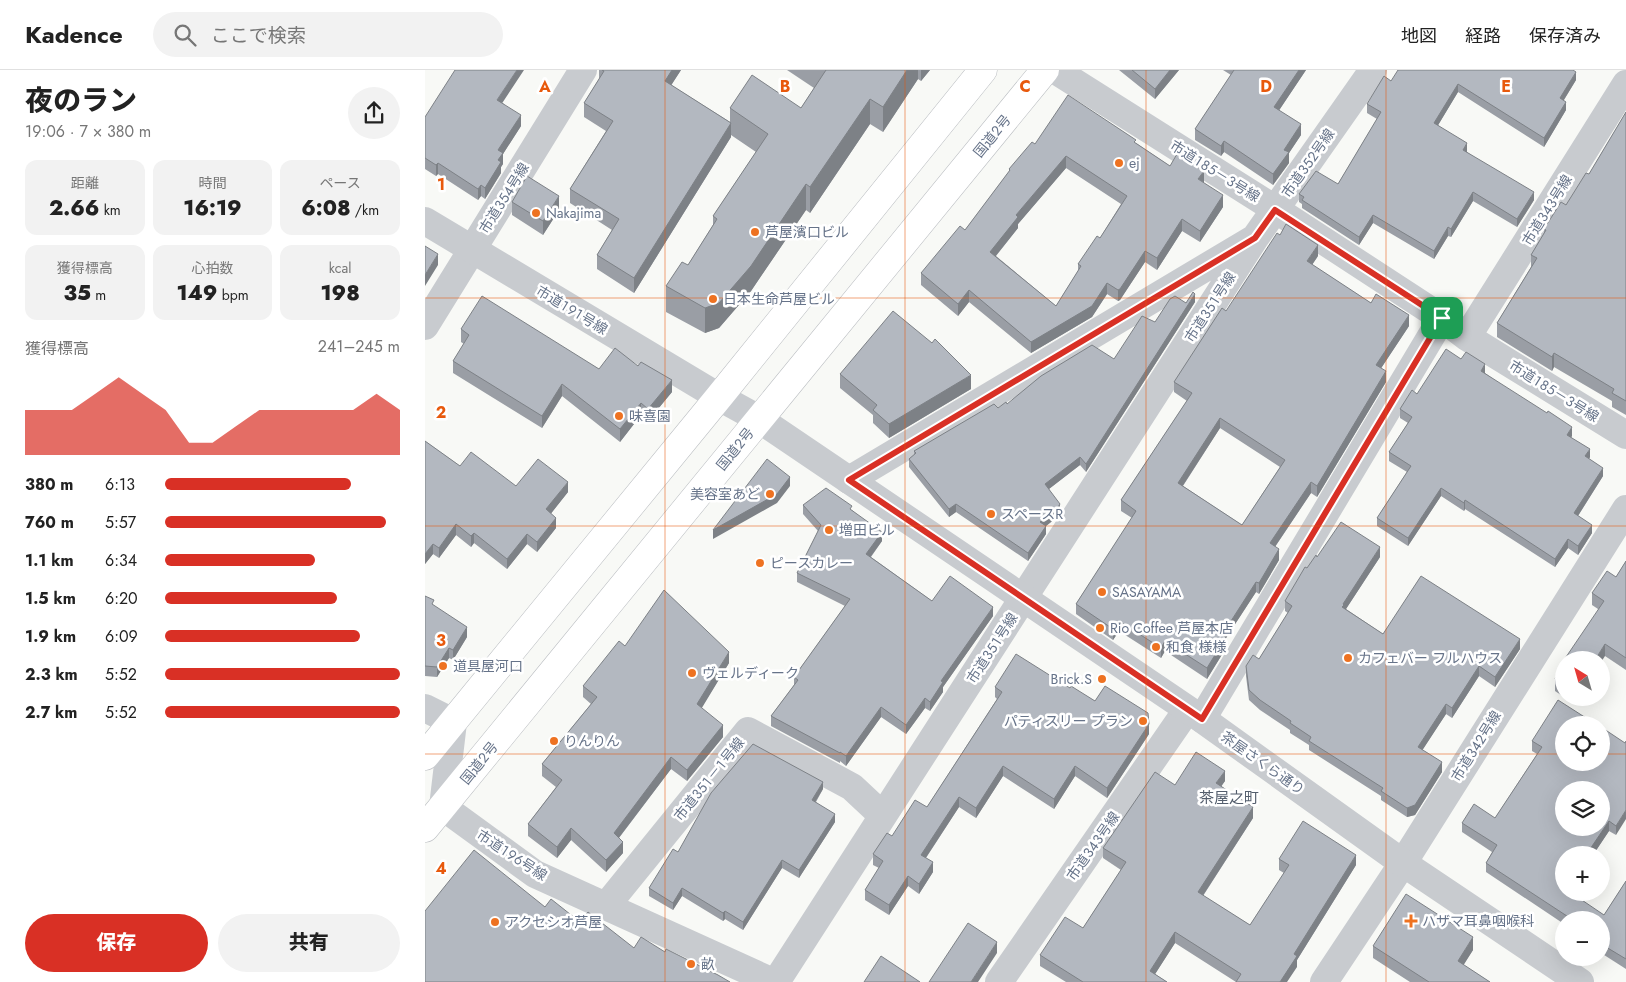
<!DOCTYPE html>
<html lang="ja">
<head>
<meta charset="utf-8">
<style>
	:root { --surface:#fff; --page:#f2f2f2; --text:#222; --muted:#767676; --line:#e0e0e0; --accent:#d93025 }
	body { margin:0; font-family:Jost,"Noto Sans JP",sans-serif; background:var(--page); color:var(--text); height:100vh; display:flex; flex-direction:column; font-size:19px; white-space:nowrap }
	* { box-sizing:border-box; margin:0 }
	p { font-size:16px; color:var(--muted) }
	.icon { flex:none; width:28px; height:28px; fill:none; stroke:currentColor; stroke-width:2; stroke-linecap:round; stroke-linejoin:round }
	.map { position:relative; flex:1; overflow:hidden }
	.sheet { display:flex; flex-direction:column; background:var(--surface); width:425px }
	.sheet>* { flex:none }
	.needle { width:32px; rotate:323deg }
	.controls { position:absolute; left:1130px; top:581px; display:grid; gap:10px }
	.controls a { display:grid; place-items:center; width:55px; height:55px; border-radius:50%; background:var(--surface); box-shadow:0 5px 20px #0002; font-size:25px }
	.pin { position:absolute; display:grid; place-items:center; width:42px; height:42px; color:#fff; margin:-21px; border-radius:10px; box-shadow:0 2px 8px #0006 }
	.round { display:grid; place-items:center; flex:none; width:52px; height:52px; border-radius:26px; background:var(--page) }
	.head { display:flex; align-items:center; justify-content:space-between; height:85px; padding:0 25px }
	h1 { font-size:28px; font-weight:800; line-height:38px }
	.stats { display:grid; grid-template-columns:repeat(3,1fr); gap:8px; height:85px; padding:5px 25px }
	.stats div { display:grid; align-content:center; border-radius:12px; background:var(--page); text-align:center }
	.stats b { font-size:21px; font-weight:800 }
	.stats small { font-size:14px; font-weight:400 }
	.stats p { font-size:14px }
	.chart { height:140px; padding:10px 25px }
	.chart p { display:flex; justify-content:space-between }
	.chart svg { width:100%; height:90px; margin-top:5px; fill:var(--accent); opacity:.7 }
	.primary-button { display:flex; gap:10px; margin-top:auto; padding:10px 25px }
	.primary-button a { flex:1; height:58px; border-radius:30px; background:var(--accent); color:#fff; font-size:20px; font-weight:800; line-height:58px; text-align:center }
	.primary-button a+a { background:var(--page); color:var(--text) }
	ul { padding:0 25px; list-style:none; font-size:16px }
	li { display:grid; grid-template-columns:80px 60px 1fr; align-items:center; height:38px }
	li i { height:12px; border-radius:6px; background:var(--accent) }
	header { display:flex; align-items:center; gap:30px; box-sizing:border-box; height:70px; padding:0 25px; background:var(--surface); border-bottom:1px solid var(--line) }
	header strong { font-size:24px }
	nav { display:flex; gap:28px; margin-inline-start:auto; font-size:18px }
	.search { width:350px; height:45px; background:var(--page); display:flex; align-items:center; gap:12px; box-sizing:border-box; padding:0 18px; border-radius:28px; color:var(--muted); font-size:19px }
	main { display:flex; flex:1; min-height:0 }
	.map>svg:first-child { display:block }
</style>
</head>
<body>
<header>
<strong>Kadence</strong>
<div class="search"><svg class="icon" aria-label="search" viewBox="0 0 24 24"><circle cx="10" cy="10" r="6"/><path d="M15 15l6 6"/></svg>ここで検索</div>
<nav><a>地図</a><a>経路</a><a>保存済み</a></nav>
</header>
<main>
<section class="sheet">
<div class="head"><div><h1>夜のラン</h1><p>19:06 · 7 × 380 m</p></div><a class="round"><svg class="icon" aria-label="share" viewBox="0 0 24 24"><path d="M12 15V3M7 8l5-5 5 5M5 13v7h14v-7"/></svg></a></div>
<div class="stats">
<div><p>距離</p><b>2.66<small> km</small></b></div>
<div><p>時間</p><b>16:19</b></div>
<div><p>ペース</p><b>6:08<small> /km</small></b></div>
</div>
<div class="stats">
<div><p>獲得標高</p><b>35<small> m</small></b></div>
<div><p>心拍数</p><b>149<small> bpm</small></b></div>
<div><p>kcal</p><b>198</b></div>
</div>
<div class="chart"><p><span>獲得標高</span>241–245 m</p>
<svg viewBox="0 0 160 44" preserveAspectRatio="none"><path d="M0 44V22L10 22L20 22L30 14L40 6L50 14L60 22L70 38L80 38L90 30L100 22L110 22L120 22L130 22L140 22L150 14L160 22V44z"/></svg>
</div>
<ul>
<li><b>380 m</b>6:13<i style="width:79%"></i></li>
<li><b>760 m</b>5:57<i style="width:94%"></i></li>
<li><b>1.1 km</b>6:34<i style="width:64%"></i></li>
<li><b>1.5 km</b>6:20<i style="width:73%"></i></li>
<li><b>1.9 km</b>6:09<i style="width:83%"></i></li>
<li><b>2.3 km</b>5:52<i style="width:100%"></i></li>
<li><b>2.7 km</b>5:52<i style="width:100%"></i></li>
</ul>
<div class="primary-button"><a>保存</a><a>共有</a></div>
</section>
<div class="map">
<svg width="1201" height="912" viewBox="0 0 1201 912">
	<rect width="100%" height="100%" fill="#f8f9f6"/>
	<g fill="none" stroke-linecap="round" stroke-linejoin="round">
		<g stroke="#babdc1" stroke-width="29">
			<path id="trunk" d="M0,686L294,327L558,0
				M0,758L620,0"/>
		</g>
		<path stroke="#c8cbcf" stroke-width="28" d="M630,0L850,139L1017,248L1042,267L1201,365
			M0,256L158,0
			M1042,267L1201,14
			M424,410L830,168L948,0
			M0,638L28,652L18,737L110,804L348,912
			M777,649L1017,248
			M181,836L323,661L427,717L458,746
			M351,912L830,168
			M574,912L762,640
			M899,912L978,793L1201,439"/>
		<path stroke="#c8cbcf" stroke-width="28" d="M0,151L294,327L334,349L777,649L978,793L1155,912"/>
		<use href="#trunk" stroke="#fff" stroke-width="28"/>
	</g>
	<path fill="#9a9ea5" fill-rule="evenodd" d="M174,0H256L246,15L305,52V38H376L389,18L362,0H505L496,11L493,9L458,62L445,54L385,143L381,140L326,221L294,258L280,263L241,242V216L263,195L288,155V146L331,82L306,65V67L209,223L172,199V185L187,160L145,133V119L181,61L159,47V33L174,9Z
		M694,0H754L730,29Z
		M798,0H881L854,40L876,65L864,83V93L848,115L799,82L796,86L770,70V59L806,5Z
		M1151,10L1139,30L1141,40L1119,77L1033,22L1013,55L1042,82L1109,130L1092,157L1048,131L1026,167L1023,166L1009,189L948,153L934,175L877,138V134L874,132V124L913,114L952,49L942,43V34L966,11Z
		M78,33L96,56L78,84V94L76,97V103L60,129L56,126L53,130L13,104L11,106L0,99V47Z
		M1201,42V345L1187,337V331L1129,297L1127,301L1072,267V253L1106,197V185L1119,163V159L1141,135L1164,104Z
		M711,73L745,96L779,113L798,137L775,172L757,161L732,200L720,192L695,230L693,231L682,224L667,247L606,283L544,232L533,246L496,215V203L540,160L584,102V99L610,74ZM641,98L696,134L675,168L653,194V201L631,236L571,186L593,158V154Z
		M87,132L134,140L118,165L87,145Z
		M893,186L887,195L946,233L984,256L956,298L961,312L892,427L886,423L850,477L854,490L834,524L831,522L801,568V578L782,609L740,581L736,588L694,561L688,570L651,544V534L707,448L696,441V430L762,331L749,322V312L801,241ZM795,358L855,397L817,455L758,416Z
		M770,232L661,402L655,395L624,419L635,442L631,448L621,456V464L603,491L531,442L524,447L484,397V389L489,385V381L573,338L582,334L689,289L730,252L761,233Z
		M36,259L174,299L247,322L223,351L216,345L195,372L137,326L117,358L28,303V291L39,274L36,272Z
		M507,273L546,319L464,368L448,353V345L415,318V304Z
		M1036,289L1060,303L1147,366L1146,367L1165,387L1164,389L1178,406L1153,446L1167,463L1153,485L1143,478L1130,497L1040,439L1039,441L1016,426L983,476L952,456V448L982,402L964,391V382L983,353L975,348V339L992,324Z
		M0,371L35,396L91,416L143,422L126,443L131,458L112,482L102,474L82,499L49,473L46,477L31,465L14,488L8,484L0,494Z
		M378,435L427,440L457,471L446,487L507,531L568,546L518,617V622L505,641L500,638L481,664L456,647L421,696L415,691V693L346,656V646L369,615V607L420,536L372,512V503L393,461L378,444Z
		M892,487H955L921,539L958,564L1095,579L1070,617L1054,606L1027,648L1021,644L997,680L1017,702L990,745L982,747L956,730V726L884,680V675L865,663V660L835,640L824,630L821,606V596L834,589L863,543L860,541V531Z
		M1201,491V600L1180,586L1173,539L1167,535V523L1191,507Z
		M0,526L9,536L42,567L28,590L24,588L12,607L0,606Z
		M200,576L304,593L276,638L298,667L262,711L246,699L194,768L198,783L181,802L146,770L132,788L103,766V754L131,717L117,706V694L166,634L158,627V616Z
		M1139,590V627L1130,621V609L1137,597V592Z
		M570,617L645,618L670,631L724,664L682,728L650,706L629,739L578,706L551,748L534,737L501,788L508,802L494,824L483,816L464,845L440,830V820L454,798L448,795V784L467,766L502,737L572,629L570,627Z
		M1140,628H1153L1149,634Z
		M1107,671L1200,673L1191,765L1184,761L1168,785H1139V822L1179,845L1201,811V899L1176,883V850H1139V854L1061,802V793L1067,782L1037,762V753L1070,748L1112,684L1107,681Z
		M800,711L796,716L828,748L778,826L825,855L859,803L854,800V789L931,795L872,890V897L811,912L750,873L730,904L742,912H641L615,896V885L658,858L696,800L678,788V778L750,715Z
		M398,719L391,732L410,752L374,808L357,798L318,860L300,849L298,851L257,826L248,840L224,826V818L253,782Z
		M948,876L1048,880L1038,895L1065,912H985L948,888Z"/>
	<path fill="#7d8186" d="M92,0H99L72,41V30Z
		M247,0H256L240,25V11Z
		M482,0H493V9L458,62V37Z
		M496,0H505L496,11Z
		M745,0H754L730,29V19Z
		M874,0H881L849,48V37Z
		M1151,2V10L1135,36V28Z
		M1033,14V22L1009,62V53Z
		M445,29V54L385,143V117Z
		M1141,32V40L1119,77V68Z
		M96,45V56L78,84V94L76,97V103L60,129V118L73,80Z
		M306,53V67L209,223V208Z
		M876,54V65L864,83V93L848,115V104L859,80Z
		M799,71V82L796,86V76Z
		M1042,73V82L1038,88V80Z
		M641,86V98L593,154V158L565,193V182L591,145Z
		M13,93V104L11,106V95Z
		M779,101V113L773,109Z
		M381,114V140L326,221L294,258L280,263V238Z
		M56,115V126L53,130V119Z
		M1048,122V131L1026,167V159Z
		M1109,122V130L1092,157V149Z
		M798,125V137L775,172V161Z
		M134,126V140L118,165V151Z
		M948,145V153L934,175V167Z
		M757,149V161L732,200V188Z
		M1023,157V166L1009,189V181Z
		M893,175V186L882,202V191Z
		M720,181V192L695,230L693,231V220Z
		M13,184V195L0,216V205Z
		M682,213V224L667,247L606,283V272Z
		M544,220V232L533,246V234Z
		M770,224V232L661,402V394Z
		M984,245V256L951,306V295Z
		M1129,283V297L1127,301V287Z
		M1060,294V303L1056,309V301Z
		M961,301V312L892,427V416Z
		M546,305V319L464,368V354Z
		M247,310V322L223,351V339Z
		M137,314V326L117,358V346Z
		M216,333V345L195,372V359Z
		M795,348V358L753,423V413Z
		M1147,357V366L1142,373V365Z
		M1165,379V387L1160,395V386Z
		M655,387V395L620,422V414Z
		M1178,398V406L1149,452V443Z
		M365,407V416L352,433L288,469V460Z
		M143,412V422L121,450V439Z
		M886,412V423L845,484V473Z
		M1016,418V426L983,476V468Z
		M1040,430V439L1039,441V433Z
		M531,434V442L524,447V439Z
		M635,434V442L631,448L621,456V464L603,491V483L615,452Z
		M131,448V458L112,482V472Z
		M31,454V465L14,488V478Z
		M1167,455V463L1153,485V476Z
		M457,462V471L441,493V484Z
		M49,463V473L46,477V466Z
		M102,464V474L82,499V489Z
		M1143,469V478L1130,497V489Z
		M8,474V484L0,494V484Z
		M955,477V487L919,542L917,547L918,534Z
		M854,479V490L834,524V513Z
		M831,512V522L801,568V578L782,609V598L797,565Z
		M568,537V546L518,617V622L505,641V632L516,611Z
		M694,551V561L688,570V559Z
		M42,557V567L28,590V580Z
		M1095,569V579L1070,617V607Z
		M740,571V581L736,588V578Z
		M1180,574V586L1176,592V590H1170Z
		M24,578V588L12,607V597Z
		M304,582V593L272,646V634Z
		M1054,596V606L1027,648V638Z
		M500,628V638L481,664V655Z
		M1149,628H1153L1149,634Z
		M1021,634V644L993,687V677Z
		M456,637V647L421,696V686Z
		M724,654V664L682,728V718Z
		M298,655V667L262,711V700Z
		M246,687V699L189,774V763Z
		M1017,692V702L990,745L982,747V738Z
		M578,696V706L551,748V738Z
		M650,696V706L629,739V729Z
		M800,701V711L791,724V713Z
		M398,712V719L387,737V730Z
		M534,727V737L496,795V785Z
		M828,737V748L773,833V822Z
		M1201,740V749L1191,765V756Z
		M410,744V752L374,808V800Z
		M1184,751V761L1168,785H1161Z
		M146,758V770L132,788V777Z
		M198,772V783L181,802V790Z
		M931,785V795L872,890V897L862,912H855L869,884Z
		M357,790V798L318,860V852Z
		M508,792V802L494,824V814Z
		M483,806V816L464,845V835Z
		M257,818V826L248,840V833Z
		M300,841V849L298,851V843Z
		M750,862V873L725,912V901Z
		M1048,867V880L1033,904V891Z
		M572,872V883L553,912H546Z"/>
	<path fill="#b3b8c0" stroke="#7d8186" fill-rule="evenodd" d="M30,0H92L72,30L96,45L73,80L78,83L73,90L76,92L60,118L56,115L53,119L13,93L11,95L0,88V47Z
		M177,0H247L240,11L306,53L209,208L172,185L194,149L145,119L188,51L159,33L179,1Z
		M401,0H482L458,37L445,29L385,117L381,114L326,196L294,233L280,238L241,216L257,192L263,195L292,149L288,146L343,64L305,38L327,5L376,38Z
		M707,0H745L730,19Z
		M809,0H874L849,37L876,54L859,80L864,82L848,104L799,71L796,76L770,59Z
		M973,0H1148L1151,2L1135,28L1141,32L1119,68L1033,14L1009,53L1042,73L1038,80L1109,122L1092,149L1048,122L1026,159L1023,157L1009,181L948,145L934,167L877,130L879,127L874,124L891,101L913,114L956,42L942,34L959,6L966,11Z
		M643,25L711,70L709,72L745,96L752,84L779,101L773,109L798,125L775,161L757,149L732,188L720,181L695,219L693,220L682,213L667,236L606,272L544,220L533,234L496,203L535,156L540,160L585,100L584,99L607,72L610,74ZM641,86L702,126L675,168L672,166L653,194L656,196L631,236L565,182L593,147L591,145Z
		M1201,42V331L1187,323L1189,319L1129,283L1127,287L1072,253L1112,188L1106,185L1121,160L1119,159L1136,132L1141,135L1161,103L1164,104Z
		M102,106L134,126L118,151L87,132Z
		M861,154L893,175L882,191L946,233L951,224L984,245L951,295L961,301L892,416L886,412L845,473L854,479L834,513L831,512L797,565L801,567L782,598L740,571L736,578L694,551L688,559L651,534L711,441L696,430L767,323L749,312L797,238L801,241L852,163L855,165ZM795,348L860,390L817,455L753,413Z
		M0,176L13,184L0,205Z
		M768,222L770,224L661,394L655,387L620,414L635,434L631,440L615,452L621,456L603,483L531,434L524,439L484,389L491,383L489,381L569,334L573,338L581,332L582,334L616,306L667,275L689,289L717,246L730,252L745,229L750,226L761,233Z
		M57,226L174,299L190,278L213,296L216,292L247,310L223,339L216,333L195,359L137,314L117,346L28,291L44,265L36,259Z
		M468,241L507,273L510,269L546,305L464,354L448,340L452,335L415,304Z
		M1021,279L1036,289L1041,282L1060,294L1056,301L1122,343L1123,341L1147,357L1142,365L1165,379L1160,386L1178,398L1149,443L1167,455L1153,476L1143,469L1130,489L1040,430L1039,433L1016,418L983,468L952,448L986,396L964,382L987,347L975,339L987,320L992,324Z
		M0,371L35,396L46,382L91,416L113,389L143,412L121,439L131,448L112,472L102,464L82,489L49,463L46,466L31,454L14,478L8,474L0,484Z
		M342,389L365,407L352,424L288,460Z
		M401,418L427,436L425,439L457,462L441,484L507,531L525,506L568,537L516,611L518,612L505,632L500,628L481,655L456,637L421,686L415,682V683L346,646L373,610L369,607L425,529L372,503L396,455L378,435Z
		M916,452L955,477L918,534L919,535L917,537L958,564L996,506L1095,569L1070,607L1054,596L1027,638L1021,634L993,677L1017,692L990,735L982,738L956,721L958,718L884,671L886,667L865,653L866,651L835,630L824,620L821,596L828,585L834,589L867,536L860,531L880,497L882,498L891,485L892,487Z
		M1201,491V588L1180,574L1170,590H1139L1179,531L1167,523L1182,501L1191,507Z
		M239,520L304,582L272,634L298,655L262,700L246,687L189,763L198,772L181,790L146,758L132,777L103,754L137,710L117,694L172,627L158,616L194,571L200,576Z
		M0,526L9,530L7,534L42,557L28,580L24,578L12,597L0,596Z
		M591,584L645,618L646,616L670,631L680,616L723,643L724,654L682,718L650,696L629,729L578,696L551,738L534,727L496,785L508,792L494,814L483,806L464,835L440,820L458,791L448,784L462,763L467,766L490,730L502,737L577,622L570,617Z
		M1139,595V615L1130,609Z
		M1133,630L1172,655H1139V692H1176V657L1200,673L1201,671V740L1191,756L1184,751L1161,785H1139V822H1145L1179,845L1201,811V889L1176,874V850H1148L1061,793L1072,775L1037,753L1049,734L1070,748L1117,677L1107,671ZM1139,720H1176V758H1139Z
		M328,674L398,712L387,730L410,744L374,800L357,790L318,852L300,841L298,843L257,818L248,833L224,818L248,779L253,782L286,723Z
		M771,682L800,701L791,713L828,737L773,822L825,855L864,795L854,789L878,751L931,785L869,884L872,886L855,912H811L816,904L750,862L725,901L742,912H658L615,885L640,847L658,858L701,792L678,778L730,702L750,715Z
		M49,780L120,837L126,829L155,852L163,842L209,878L216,867L240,882L241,879L293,905L305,912H0V841Z
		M981,824L1048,867L1033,891L1065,912H1004L948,876Z
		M543,853L572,872L546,912H504Z
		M456,886L495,912H439Z"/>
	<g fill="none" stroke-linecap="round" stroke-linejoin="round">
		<g stroke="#fff" stroke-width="10">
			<path id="route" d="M850,140L1017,248L777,649L424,410L830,168Z"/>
		</g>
		<use href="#route" stroke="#d93025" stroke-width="6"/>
	</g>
	<path fill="none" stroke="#e8590c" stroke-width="1" stroke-opacity="0.55" d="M240,0V912M480,0V912M721,0V912M961,0V912M0,228H1201M0,456H1201M0,684H1139M1176,684H1201"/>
	<g fill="#ee7221" stroke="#fff" stroke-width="2">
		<circle cx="694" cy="93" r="5"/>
		<circle cx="111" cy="143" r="5"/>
		<circle cx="330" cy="162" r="5"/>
		<circle cx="288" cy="229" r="5"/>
		<circle cx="194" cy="346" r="5"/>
		<circle cx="345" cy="424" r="5"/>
		<circle cx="566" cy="444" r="5"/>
		<circle cx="404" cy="460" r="5"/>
		<circle cx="335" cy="493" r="5"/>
		<circle cx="677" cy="522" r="5"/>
		<circle cx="675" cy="558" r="5"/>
		<circle cx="731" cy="577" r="5"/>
		<circle cx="923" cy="588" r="5"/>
		<circle cx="18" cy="596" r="5"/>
		<circle cx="267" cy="603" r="5"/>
		<circle cx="677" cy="609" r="5"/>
		<circle cx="718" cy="651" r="5"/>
		<circle cx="129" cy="671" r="5"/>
		<path d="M983.5 843.5h5v5h5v5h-5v5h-5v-5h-5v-5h5z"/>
		<circle cx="70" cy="852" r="5"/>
		<circle cx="266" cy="894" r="5"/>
	</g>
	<g text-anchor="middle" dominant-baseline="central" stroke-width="5" stroke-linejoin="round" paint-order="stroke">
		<g font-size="14" fill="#667389" stroke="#fff">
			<text transform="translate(567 66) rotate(-51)">国道2号</text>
			<text transform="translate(883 93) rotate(-55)">市道３５２号線</text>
			<text transform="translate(790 101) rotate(32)">市道１８５－３号線</text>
			<text transform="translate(79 128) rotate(-58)">市道３５４号線</text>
			<text transform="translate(1122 140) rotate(-58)">市道３４３号線</text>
			<text transform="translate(785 237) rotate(-57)">市道３５１号線</text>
			<text transform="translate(147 240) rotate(31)">市道１９１号線</text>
			<text transform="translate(1129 321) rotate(32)">市道１８５－３号線</text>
			<text transform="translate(310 379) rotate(-51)">国道2号</text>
			<text transform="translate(567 578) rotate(-57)">市道３５１号線</text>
			<text transform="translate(1051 676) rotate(-58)">市道３４２号線</text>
			<text transform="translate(54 693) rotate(-51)">国道2号</text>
			<text transform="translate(838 693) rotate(35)">茶屋さくら通り</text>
			<text transform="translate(284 709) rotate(-51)">市道３５１－１号線</text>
			<text transform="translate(668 776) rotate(-55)">市道３４３号線</text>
			<text transform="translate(87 785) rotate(33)">市道１９６号線</text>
		</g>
		<g font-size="14" fill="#667389" stroke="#fff" text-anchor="start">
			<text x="704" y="93">ej</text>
			<text x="121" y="143">Nakajima</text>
			<text x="340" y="162">芦屋濱口ビル</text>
			<text x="298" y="229">日本生命芦屋ビル</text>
			<text x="204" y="346">味喜園</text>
			<text x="335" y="424" text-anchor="end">美容室あど</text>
			<text x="576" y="444">スペースR</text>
			<text x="414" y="460">増田ビル</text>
			<text x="345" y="493">ピースカレー</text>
			<text x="687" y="522">SASAYAMA</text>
			<text x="685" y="558">Rio Coffee 芦屋本店</text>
			<text x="741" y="577">和食 様様</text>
			<text x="933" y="588">カフェバー フルハウス</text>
			<text x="28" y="596">道具屋河口</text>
			<text x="277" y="603">ヴェルディーク</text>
			<text x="667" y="609" text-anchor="end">Brick.S</text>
			<text x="708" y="651" text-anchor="end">パティスリー プラン</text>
			<text x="139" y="671">りんりん</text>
			<text x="997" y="851">ハザマ耳鼻咽喉科</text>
			<text x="80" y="852">アクセシオ芦屋</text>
			<text x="276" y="894">畝</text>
		</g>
		<g font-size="15" fill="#545e6d" stroke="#fff">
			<text x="804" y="728">茶屋之町</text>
		</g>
	</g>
	<g font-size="16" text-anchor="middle" font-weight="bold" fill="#e8590c" stroke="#fff" stroke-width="5" stroke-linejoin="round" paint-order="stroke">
		<text x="120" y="22">A</text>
		<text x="360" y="22">B</text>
		<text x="600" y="22">C</text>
		<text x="841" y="22">D</text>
		<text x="1081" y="22">E</text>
		<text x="16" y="120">1</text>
		<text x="16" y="348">2</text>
		<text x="16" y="576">3</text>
		<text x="16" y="804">4</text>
	</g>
</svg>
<div class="controls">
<a><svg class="needle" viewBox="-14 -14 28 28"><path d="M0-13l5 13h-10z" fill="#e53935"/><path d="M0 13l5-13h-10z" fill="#767676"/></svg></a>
<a><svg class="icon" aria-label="locate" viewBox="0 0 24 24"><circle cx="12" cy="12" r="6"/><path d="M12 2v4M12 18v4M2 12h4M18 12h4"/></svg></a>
<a><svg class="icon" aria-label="layers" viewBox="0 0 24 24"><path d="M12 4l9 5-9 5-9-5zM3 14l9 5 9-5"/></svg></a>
<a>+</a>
<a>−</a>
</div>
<div class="pin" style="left:1017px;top:248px;background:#1e9e55"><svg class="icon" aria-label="arrive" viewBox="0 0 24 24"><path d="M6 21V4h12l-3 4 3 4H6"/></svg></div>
</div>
</main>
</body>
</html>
